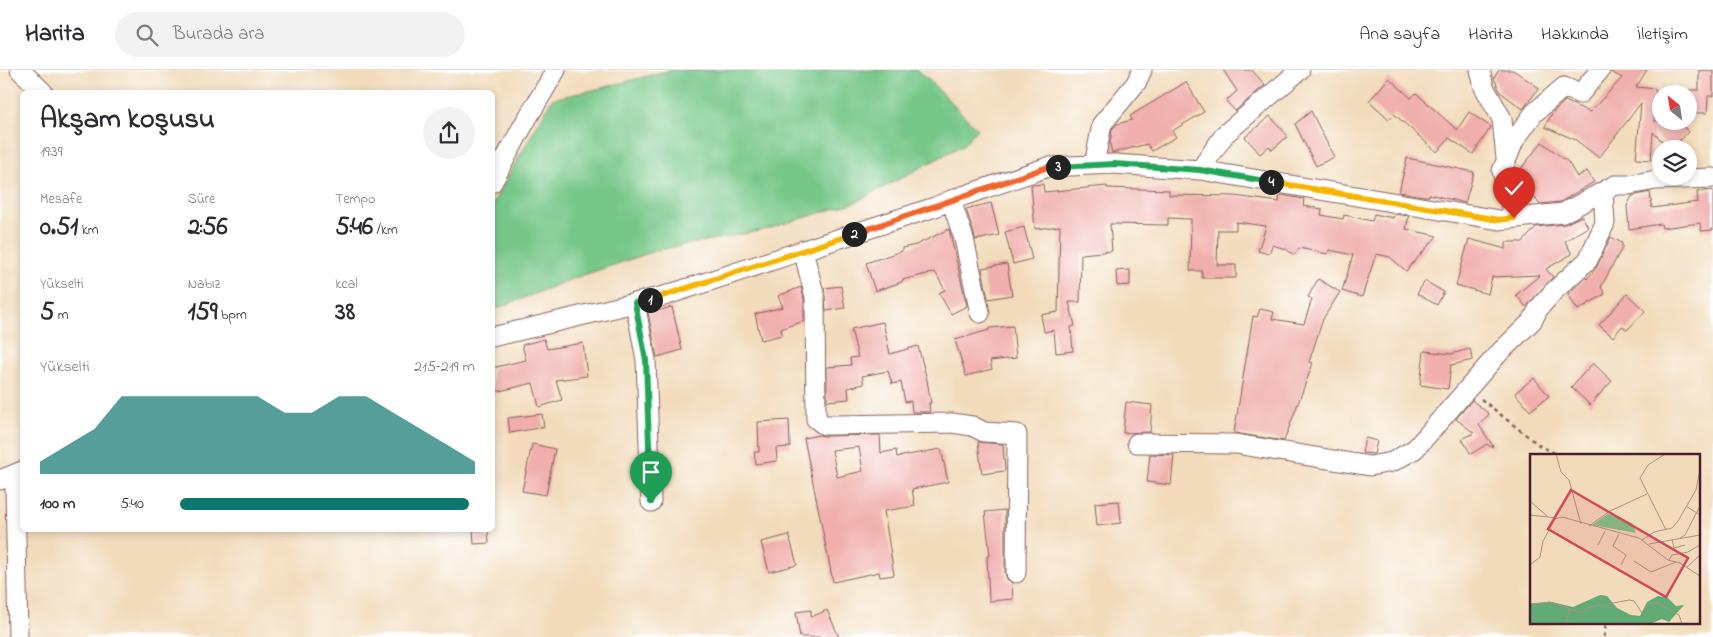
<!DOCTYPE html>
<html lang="tr">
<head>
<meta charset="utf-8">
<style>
	:root { --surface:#fff; --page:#f2f2f3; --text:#2b2b33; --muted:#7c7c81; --line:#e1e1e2; --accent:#0f766e }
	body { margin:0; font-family:"Indie Flower",sans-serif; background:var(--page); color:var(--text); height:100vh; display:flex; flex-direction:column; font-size:19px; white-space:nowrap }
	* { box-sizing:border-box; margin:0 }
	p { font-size:16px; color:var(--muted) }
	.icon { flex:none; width:28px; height:28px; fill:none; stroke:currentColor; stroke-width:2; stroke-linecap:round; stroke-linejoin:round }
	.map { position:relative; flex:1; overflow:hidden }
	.panel { position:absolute; left:20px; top:20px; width:475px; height:442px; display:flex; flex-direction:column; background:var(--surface); border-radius:8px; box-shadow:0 2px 8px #0003 }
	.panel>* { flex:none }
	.needle { width:32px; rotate:330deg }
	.buttons { position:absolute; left:1652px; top:15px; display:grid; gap:10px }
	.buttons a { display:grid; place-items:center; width:45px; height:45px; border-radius:50%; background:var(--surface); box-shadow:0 2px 8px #0003; font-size:25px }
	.pin { position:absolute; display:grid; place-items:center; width:42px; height:42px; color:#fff; margin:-51px -21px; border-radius:50% 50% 50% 0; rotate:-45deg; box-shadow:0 0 5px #0007 }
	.pin .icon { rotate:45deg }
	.km { position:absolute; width:25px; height:25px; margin:-12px; border-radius:50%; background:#222; color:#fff; font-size:14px; line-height:25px; text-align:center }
	.round { display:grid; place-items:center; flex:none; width:52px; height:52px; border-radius:26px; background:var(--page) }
	.head { display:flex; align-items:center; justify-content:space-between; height:85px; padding:0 20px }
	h1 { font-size:28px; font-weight:700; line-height:38px }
	.metrics { display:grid; grid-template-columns:repeat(3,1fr); gap:8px; height:85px; padding:5px 20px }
	.metrics div { display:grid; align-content:center }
	.metrics b { font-size:25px; font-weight:700 }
	.metrics small { font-size:14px; font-weight:400 }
	.metrics p { font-size:14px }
	.chart { height:140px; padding:10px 20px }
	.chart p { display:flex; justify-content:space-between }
	.chart svg { width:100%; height:90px; margin-top:5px; fill:var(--accent); opacity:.7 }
	ul { padding:0 20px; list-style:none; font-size:16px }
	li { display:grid; grid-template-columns:80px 60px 1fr; align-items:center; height:38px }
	li i { height:12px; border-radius:6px; background:var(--accent) }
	header { display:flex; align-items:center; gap:30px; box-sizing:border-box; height:70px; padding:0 25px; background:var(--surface); border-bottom:1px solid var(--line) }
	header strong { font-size:24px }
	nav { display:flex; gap:28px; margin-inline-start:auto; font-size:18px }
	.search { width:350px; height:45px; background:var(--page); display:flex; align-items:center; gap:12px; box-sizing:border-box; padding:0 18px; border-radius:28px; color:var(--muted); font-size:19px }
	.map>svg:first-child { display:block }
</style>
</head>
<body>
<header>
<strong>Harita</strong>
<div class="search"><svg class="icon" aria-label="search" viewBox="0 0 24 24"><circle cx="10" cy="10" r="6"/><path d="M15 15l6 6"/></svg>Burada ara</div>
<nav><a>Ana sayfa</a><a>Harita</a><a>Hakkında</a><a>İletişim</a></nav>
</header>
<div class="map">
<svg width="1713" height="567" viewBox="0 0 1713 567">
	<rect width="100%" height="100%" fill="#fff"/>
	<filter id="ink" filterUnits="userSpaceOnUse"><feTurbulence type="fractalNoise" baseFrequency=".02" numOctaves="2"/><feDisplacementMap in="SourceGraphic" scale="10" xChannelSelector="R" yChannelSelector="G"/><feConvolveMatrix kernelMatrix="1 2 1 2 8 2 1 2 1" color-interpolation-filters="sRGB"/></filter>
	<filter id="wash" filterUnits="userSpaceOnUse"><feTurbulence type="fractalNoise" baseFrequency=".0096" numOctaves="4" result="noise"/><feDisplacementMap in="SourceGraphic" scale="20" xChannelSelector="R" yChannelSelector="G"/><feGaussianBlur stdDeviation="1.12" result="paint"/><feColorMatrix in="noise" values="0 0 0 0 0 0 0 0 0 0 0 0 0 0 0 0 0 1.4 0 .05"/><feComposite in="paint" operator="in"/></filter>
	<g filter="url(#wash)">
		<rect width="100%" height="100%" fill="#f2dbbb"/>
		<path fill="#77c789" stroke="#60735a" d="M670,0H916L926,7L977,59L963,75L856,132L764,160L658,180L569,210L493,240V133L552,29L606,17Z"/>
		<g id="blocks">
			<path fill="#f0afac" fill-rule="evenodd" d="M1223,0H1252L1265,15L1235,41L1226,31L1237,21Z
				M1499,0H1513L1539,18L1523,39L1500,22L1494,8Z
				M1611,0H1647L1636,17L1656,19L1654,51H1676L1689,62L1680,70L1685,79H1670L1653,62L1651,90L1636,89L1641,33L1599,88L1576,70L1545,57L1552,43L1565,31L1590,42L1622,8L1611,2Z
				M1699,0H1713V26H1708L1707,43H1689V20H1699Z
				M1389,8L1411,28L1416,23L1457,60L1469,42L1491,57L1473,84L1449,68L1437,82L1394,44L1389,49L1369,31Z
				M1186,12L1204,42L1172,61L1176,67L1152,81L1147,74L1112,83L1110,74L1112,59L1117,54L1132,50L1130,46Z
				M1311,41L1334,87L1316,96L1295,54Z
				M1270,46L1288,66L1272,80L1269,76L1260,84L1245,67Z
				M1542,72L1568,92L1577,107L1587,101L1594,112L1560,132L1539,134L1527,114L1516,105Z
				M1407,88L1474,102L1465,133L1429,124V126H1423L1399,122Z
				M1043,114L1044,122L1107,116V118L1169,120V125L1235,126L1279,132L1280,125L1304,129L1303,136L1322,139L1321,145L1343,149L1344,145L1372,151L1374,144L1393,148L1394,144L1409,146L1406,159L1437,166L1406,201L1390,187L1376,184L1362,227L1342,221L1353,185L1329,180L1328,184L1299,178L1294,185L1286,179L1272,175L1269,184L1258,181L1266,156L1236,152V160H1218L1217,195H1236V208H1202V201H1190L1191,149L1168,148V155L1110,154L1112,181L1081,184L1080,232H1069L1075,256L1071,257L1073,281L1056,283L1054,260L1044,262L1041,245L1058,242L1060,156L1035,159L1031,115Z
				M1713,120V160L1701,161L1700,153L1662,158L1661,154L1629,159L1627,136L1632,126L1650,122L1652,138L1698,132L1697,122Z
				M991,133L999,165L976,170L966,139Z
				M1582,146L1588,157L1565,171L1572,184L1546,199L1553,207L1526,237L1516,225L1540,205L1492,207L1488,224L1456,215L1469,169L1506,179V172H1523L1536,157L1565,154Z
				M1024,157L1032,189L1013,194L1005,162Z
				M949,159L967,236L951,244L939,223L945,220L935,202L902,210V212L875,221L866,193L902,181V178L916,175Z
				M1611,167L1622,173V178L1601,217L1605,224L1578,240L1568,224L1586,207L1587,209L1596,198Z
				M1007,194L1012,225L988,229L982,198Z
				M1130,200V215L1117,216L1116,201Z
				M1318,209L1340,222L1323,249L1309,292L1313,293L1284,371L1234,363L1253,246L1257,247L1260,239L1274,242L1272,249L1304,254L1312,229L1308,227Z
				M1425,211L1444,222L1437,235L1417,224Z
				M841,216L845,238L826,241L824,218Z
				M801,217L804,228V251L781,259L782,265L761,270L755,244L783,237L778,226Z
				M1627,224L1645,241L1627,260L1622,256L1613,267L1599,255Z
				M672,237L682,280L657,287L648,243Z
				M883,252L890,284L918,276L927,310L931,333H929L930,342H912L911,331L905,332L901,312L892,314L888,301L862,306L864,314L848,318L849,329L827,331V297L851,295L850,288L858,287L851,259Z
				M1013,256L1016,288L990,291L992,299L966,306L955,270L989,260V258Z
				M544,269L547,279L583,273L587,306L556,310L562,330L539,337L533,313L492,323V298L526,290L522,275Z
				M1470,279L1473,290L1451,295L1448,319L1420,315L1424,281L1451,284Z
				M1593,293L1612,311L1590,335L1571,317Z
				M1534,308L1549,326L1530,341L1515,323Z
				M1472,330L1489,344L1479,355L1493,376L1491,377L1487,374L1471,384L1462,369L1474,363L1456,349Z
				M1126,332L1152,335L1150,362L1123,363Z
				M542,344L544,357L510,363L508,348Z
				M789,350L790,377L776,378L777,391L756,394L754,382H759L758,352Z
				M819,365L824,366L880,365L881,383L896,380L897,387L941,379L948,412L912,419L915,436L884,441L894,505L880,507L879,502L833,512L804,368ZM859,377L863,401L837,407L832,380Z
				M1365,368L1377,371L1374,384L1362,383Z
				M978,372L1003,374L1005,401L982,404Z
				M532,374L555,379L546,425L522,421Z
				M1150,384L1174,385L1171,415L1147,412Z
				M1119,431L1121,453L1097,456L1095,433Z
				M1005,440V503L1007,509L1012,513L1013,529L989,531L987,486H990L985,442Z
				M473,460H488L489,473L474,474Z
				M789,465L797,495L769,502L761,472Z
				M811,540V547L827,540L839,567H800L796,542Z"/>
		</g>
	</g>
	<g filter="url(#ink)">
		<use href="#blocks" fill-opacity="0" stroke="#85615d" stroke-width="1"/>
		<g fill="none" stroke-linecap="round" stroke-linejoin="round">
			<g stroke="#85615d" stroke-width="21">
				<path id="minor" d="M20,0L43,22
					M1480,0L1484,17L1502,49L1506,89
					M1094,95L1102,54L1136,13L1142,0
					M1200,100L1225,64L1300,0
					M492,113L524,54L556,0
					M951,130L964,169L980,243
					M1514,148L1502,101L1514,71L1534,43L1564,17L1580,24L1600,0
					M803,180L815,227L816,349L824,355H836L952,353L972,356L984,362L1017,364L1016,503
					M635,233L646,290L651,432
					M492,267L664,226L935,137L951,130L1048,97L1114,94L1200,100L1499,150L1563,143L1615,115H1629L1656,110L1713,108
					M1137,373L1236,374L1370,396L1392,392L1415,379L1498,284L1532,251L1539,238L1553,222L1588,190L1605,153L1603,122
					M0,410L22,401
					M18,567L15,418L22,403"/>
			</g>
			<path stroke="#85615d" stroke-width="2.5" stroke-dasharray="4 4" stroke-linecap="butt" d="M1481,329L1540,376L1561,386
				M1604,567L1606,553"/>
			<use href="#minor" stroke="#fff" stroke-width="19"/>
		</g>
	</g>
	<g fill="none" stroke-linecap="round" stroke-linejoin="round" filter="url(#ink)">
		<g stroke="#fff" stroke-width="10">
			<path id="split-1" d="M650,230L635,233L646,290L651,432"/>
		</g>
		<g stroke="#fff" stroke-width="10">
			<path id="split-2" d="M650,230L854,164"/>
		</g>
		<g stroke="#fff" stroke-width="10">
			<path id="split-3" d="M854,164L1048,97H1058"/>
		</g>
		<g stroke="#fff" stroke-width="10">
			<path id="split-4" d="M1058,97L1114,94L1200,100L1271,112"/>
		</g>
		<g stroke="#fff" stroke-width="10">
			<path id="split-5" d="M1271,112L1499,150L1514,148"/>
		</g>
		<use href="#split-1" stroke="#22a559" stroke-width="6"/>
		<use href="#split-2" stroke="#f5b400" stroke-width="6"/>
		<use href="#split-3" stroke="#f0652b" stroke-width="6"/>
		<use href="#split-4" stroke="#22a559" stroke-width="6"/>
		<use href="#split-5" stroke="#f5b400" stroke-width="6"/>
	</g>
	<g transform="translate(1530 384)">
		<rect width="170" height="170" fill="#f2dbbb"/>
		<path d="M78,60L102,69L106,79L62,71Z" fill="#77c789"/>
		<path d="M70,141L77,142L87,154L101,161L110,162L117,148L128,142L137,143L146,152L154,151L139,168L132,165L120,170H0V150L22,148L43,153Z" fill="#61ac75"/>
		<path fill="none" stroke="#af9081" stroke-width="1" d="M26,0L31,18L39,26L51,70M135,0L118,11L110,24L136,76M0,47L18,63M156,52L170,61M0,61L27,64M59,72L80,57L117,40M89,80L83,92L96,101L91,111M150,84L155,81L170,52M142,85L144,94L155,91M112,86L124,78L142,74L148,67L166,36L170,15M119,90L170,81M68,91L75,77M139,106L142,101L158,98L170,91M104,107L121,118L146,108M0,111L10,103L13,87L25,65L32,63L109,84L138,106L150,109L170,122M157,113L170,101M0,150L20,148L37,153L40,157L35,169L44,170M39,155L52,159L57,154L99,146L104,147L112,159L119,150L127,149L149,161L152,170"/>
		<path fill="#d1495b" fill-opacity="0.15" stroke="#d1495b" stroke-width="2.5" d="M41,36L158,104L136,143L18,75Z"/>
		<rect width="170" height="170" fill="none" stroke="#4a1f2b" stroke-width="2.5"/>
	</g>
</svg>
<div class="buttons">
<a><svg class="needle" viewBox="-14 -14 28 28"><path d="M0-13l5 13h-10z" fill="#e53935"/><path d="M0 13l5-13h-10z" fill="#7c7c81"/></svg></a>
<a><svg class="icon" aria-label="layers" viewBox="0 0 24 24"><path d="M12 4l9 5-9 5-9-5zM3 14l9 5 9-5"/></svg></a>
</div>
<div class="pin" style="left:651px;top:432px;background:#1e9e55"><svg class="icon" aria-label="arrive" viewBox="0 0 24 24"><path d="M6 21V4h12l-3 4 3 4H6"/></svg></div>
<div class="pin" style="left:1514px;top:148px;background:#d93025"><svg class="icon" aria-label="check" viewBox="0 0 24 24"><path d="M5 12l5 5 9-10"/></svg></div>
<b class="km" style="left:650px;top:230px">1</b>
<b class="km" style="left:854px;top:164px">2</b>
<b class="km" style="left:1058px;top:97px">3</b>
<b class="km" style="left:1271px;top:112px">4</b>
<section class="panel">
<div class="head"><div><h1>Akşam koşusu</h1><p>19:39</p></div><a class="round"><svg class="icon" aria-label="share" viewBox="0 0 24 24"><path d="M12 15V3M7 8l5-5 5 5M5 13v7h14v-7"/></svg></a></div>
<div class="metrics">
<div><p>Mesafe</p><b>0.51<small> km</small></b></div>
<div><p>Süre</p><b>2:56</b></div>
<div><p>Tempo</p><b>5:46<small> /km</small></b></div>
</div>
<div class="metrics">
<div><p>Yükselti</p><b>5<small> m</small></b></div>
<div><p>Nabız</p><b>159<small> bpm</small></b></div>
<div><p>kcal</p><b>38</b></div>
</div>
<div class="chart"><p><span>Yükselti</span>215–219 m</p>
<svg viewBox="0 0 160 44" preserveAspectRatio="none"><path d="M0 44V38L10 30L20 22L30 6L40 6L50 6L60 6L70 6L80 6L90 14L100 14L110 6L120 6L130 14L140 22L150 30L160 38V44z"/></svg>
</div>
<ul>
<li><b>100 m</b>5:40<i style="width:98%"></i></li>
</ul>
</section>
</div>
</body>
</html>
